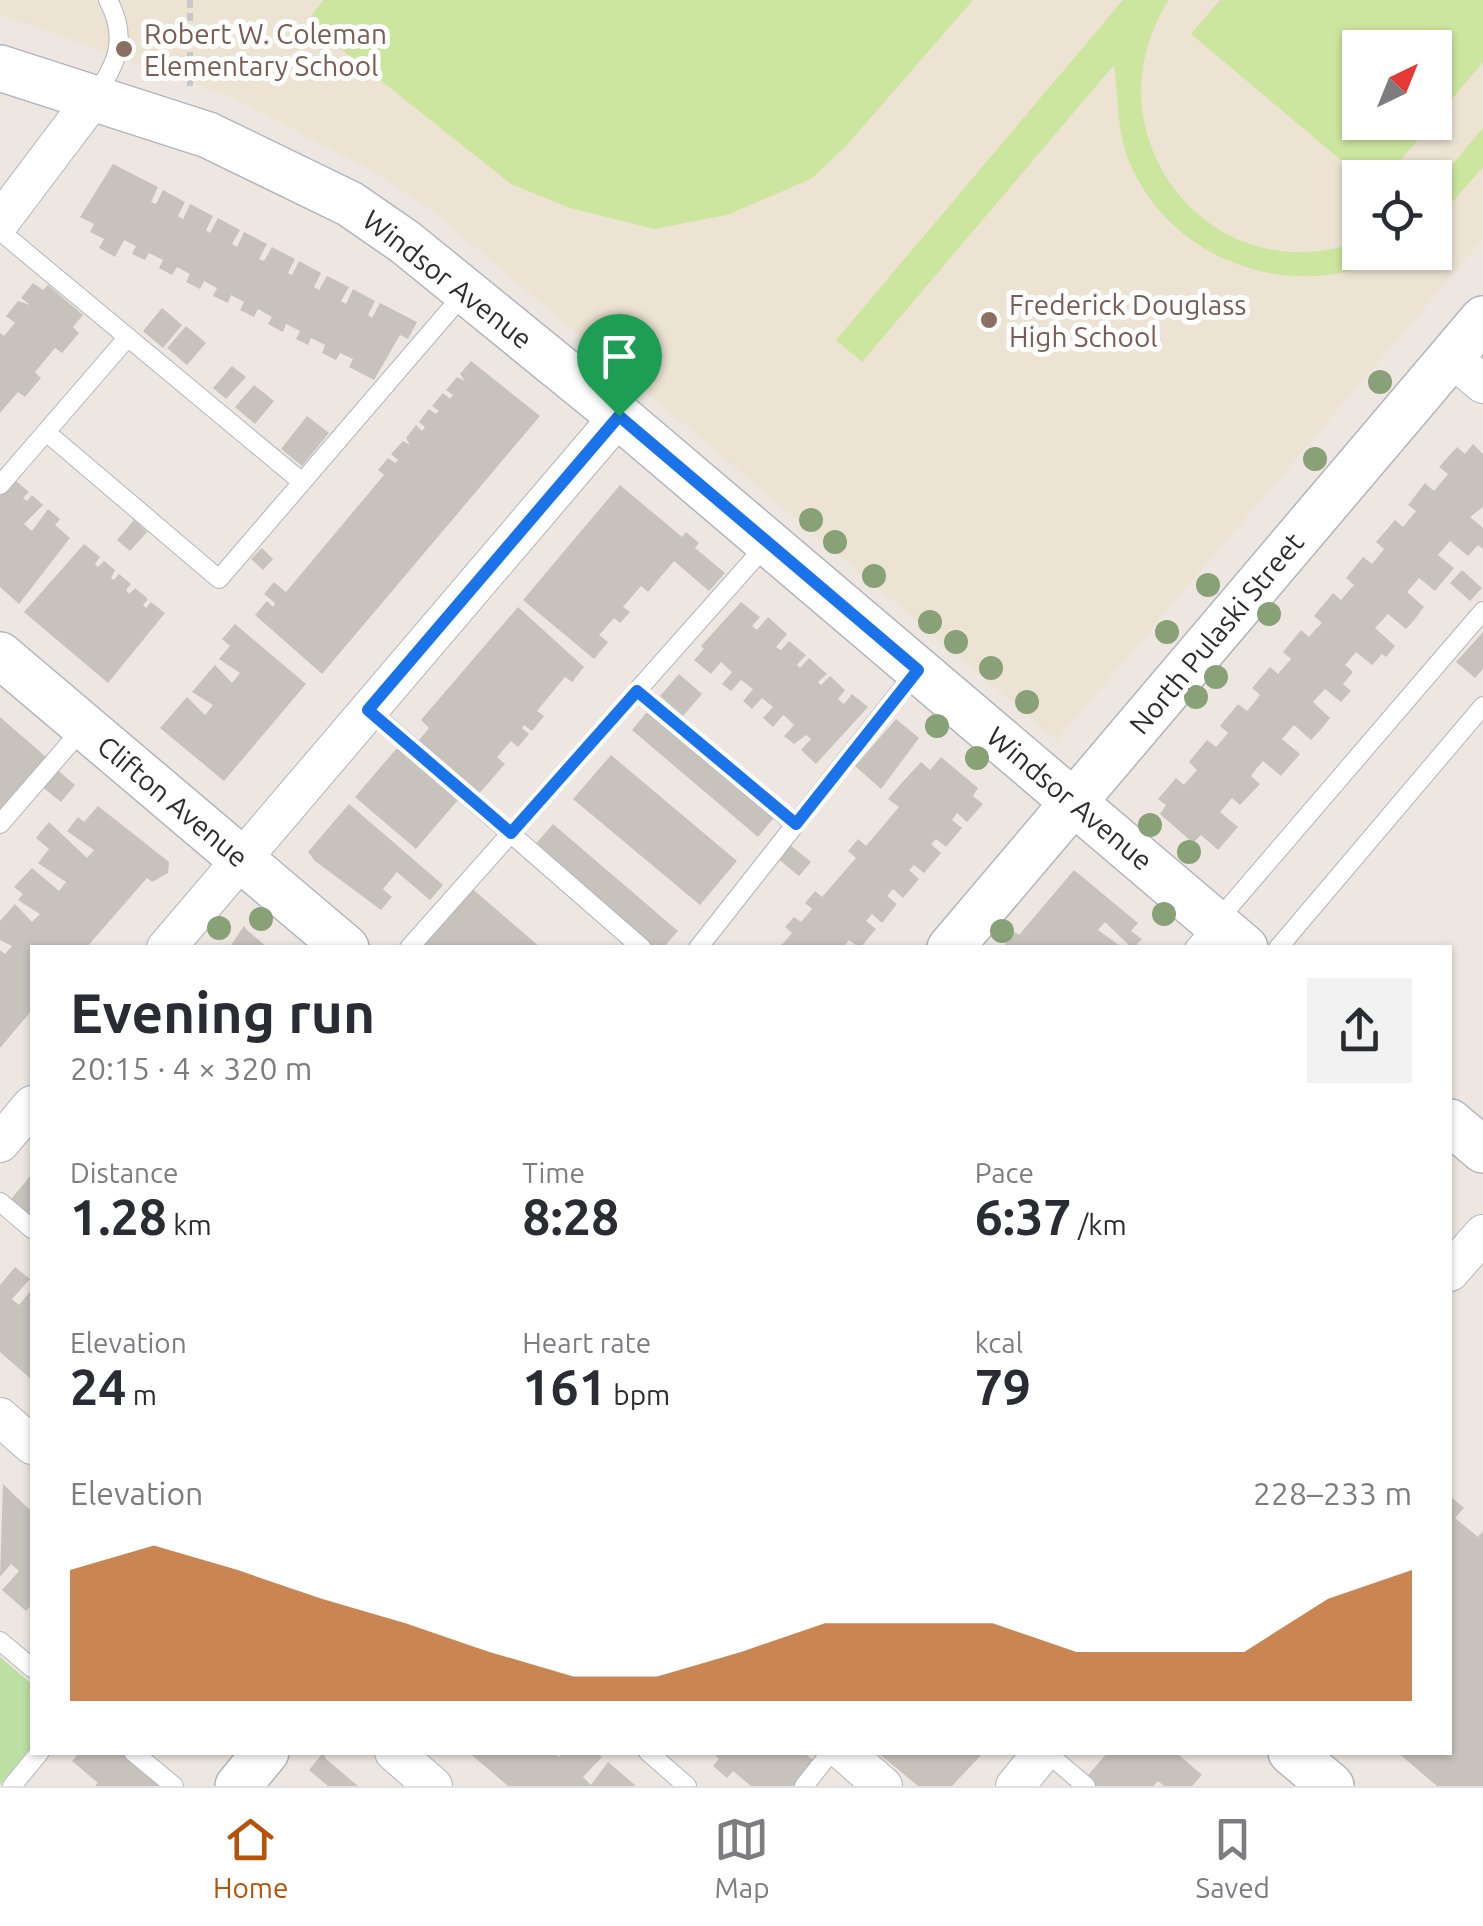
<!DOCTYPE html>
<html lang="en">
<head>
<meta charset="utf-8">
<style>
	:root { --surface:#fff; --page:#f2f2f3; --text:#2b2b33; --muted:#7c7c81; --line:#e1e1e2; --accent:#b45309 }
	body { margin:0; font-family:Ubuntu,sans-serif; background:var(--page); color:var(--text); height:100vh; display:flex; flex-direction:column; font-size:38px; white-space:nowrap }
	* { box-sizing:border-box; margin:0 }
	p { font-size:32px; color:var(--muted) }
	.icon { flex:none; width:55px; height:55px; fill:none; stroke:currentColor; stroke-width:2; stroke-linecap:round; stroke-linejoin:round }
	.map { position:relative; flex:1; overflow:hidden }
	.sheet { position:absolute; left:30px; top:945px; width:1422px; height:810px; display:flex; flex-direction:column; background:var(--surface); border-radius:0px; box-shadow:0 2px 8px #0004 }
	.sheet>* { flex:none }
	.needle { width:65px; rotate:43deg }
	.tools { position:absolute; left:1342px; top:30px; display:grid; gap:20px }
	.tools a { display:grid; place-items:center; width:110px; height:110px; border-radius:0px; background:var(--surface); box-shadow:0 2px 8px #0004; font-size:50px }
	.pin { position:absolute; display:grid; place-items:center; width:85px; height:85px; color:#fff; margin:-102px -42px; border-radius:50% 50% 50% 0; rotate:-45deg; box-shadow:0 0 10px #0007 }
	.pin .icon { rotate:45deg }
	.round { display:grid; place-items:center; flex:none; width:105px; height:105px; border-radius:0px; background:var(--page) }
	.headline { display:flex; align-items:center; justify-content:space-between; height:170px; padding:0 40px }
	h1 { font-size:55px; font-weight:700; line-height:75px }
	.metrics { display:grid; grid-template-columns:repeat(3,1fr); gap:15px; height:170px; padding:10px 40px }
	.metrics div { display:grid; align-content:center }
	.metrics b { font-size:50px; font-weight:700 }
	.metrics small { font-size:28px; font-weight:400 }
	.metrics p { font-size:28px }
	.chart { height:280px; padding:20px 40px }
	.chart p { display:flex; justify-content:space-between }
	.chart svg { width:100%; height:180px; margin-top:10px; fill:var(--accent); opacity:.7 }
	.tab-bar { display:flex; justify-content:space-around; align-items:center; height:140px; border-top:2px solid var(--line); background:var(--surface); font-size:28px; color:var(--muted) }
	.tab-bar a { display:grid; justify-items:center; gap:5px }
	.tab-bar .current { color:var(--accent) }
	.map>svg:first-child { display:block }
</style>
</head>
<body>
<div class="map">
<svg width="1483" height="1786" viewBox="0 0 1483 1786">
	<rect width="100%" height="100%" fill="#eee7e1"/>
	<path fill="#ede3d3" fill-rule="evenodd" d="M0,0H1483V239L1057,740L429,208L369,169L229,96L0,14ZM1360,48H1435V122H1360ZM1360,178H1435V252H1360Z"/>
	<path fill="#bce0a2" d="M0,1657L32,1684V1746L0,1785Z"/>
	<path fill="#cde69f" d="M323,0H973L847,145L811,179L727,215L654,229L570,208L511,184L307,22Z
		M1123,0H1169C1083,133 1211,297 1360,241V252L1396,253C1303,305 1179,267 1133,170C1116,136 1119,100 1114,65L862,362L836,340Z
		M1220,0H1483V62L1435,119V48H1360V122L1432,123L1386,177H1361L1191,34Z
		M1483,128V167L1435,222V185Z"/>
	<path fill="#c7c2bc" d="M113,164L158,187L151,202L156,204L163,190L185,202L178,216L183,219L190,204L213,216L206,230L210,233L218,218L240,230L232,244L237,247L244,232L267,244L259,259L264,261L272,247L295,259L288,273L292,275L299,261L321,273L314,287L319,290L327,276L349,287L341,301L346,304L353,289L375,301L368,315L372,318L380,303L417,322L408,339L400,335L374,380L349,367L353,359L340,353L336,360L322,353L325,345L311,338L308,345L296,339L300,331L286,324L283,332L268,324L272,317L258,309L254,317L240,310L244,302L231,295L228,303L213,296L217,288L204,281L200,289L186,282L190,274L177,267L172,275L159,268L163,260L149,253L145,260L132,254L136,246L124,240L115,257L99,248L104,239L90,232L94,224L80,217Z
		M33,283L43,290L48,285L83,315L73,327L79,333L62,353L55,348L35,372L41,378L25,397L18,392L0,413V333L4,336L15,323L6,316L18,301L30,305L21,298Z
		M162,308L182,325L163,348L143,331Z
		M186,326L206,343L187,365L167,348Z
		M471,361L540,416L322,674L255,615L267,601L273,607L275,603L264,594L274,582L286,592L384,475L378,470L388,458L395,463L398,460L391,454L403,441L410,445L406,438L416,425L422,431L425,427L419,422L429,409L436,414L439,411L432,406L443,393L450,399L453,395L446,390L457,377L465,381L460,374Z
		M232,366L246,377L226,399L213,388Z
		M254,385L274,401L255,424L235,407Z
		M307,416L329,433L302,466L281,449Z
		M1473,444L1483,454V507L1470,517L1483,528V549L1478,545L1468,556L1450,541L1438,555L1454,568L1435,591L1419,578L1407,592L1424,607L1415,619L1406,629L1388,614L1375,628L1395,646L1386,657L1382,654L1372,665L1356,652L1345,665L1353,672L1343,684L1351,691L1341,702L1325,689L1313,702L1330,718L1322,728L1311,740L1294,725L1282,739L1300,754L1281,776L1263,761L1256,769L1251,776L1260,784L1240,805L1232,798L1220,812L1238,827L1218,850L1201,835L1193,843L1160,814L1166,805L1158,799L1176,778L1184,785L1197,770L1189,762L1207,740L1216,747L1228,733L1220,726L1238,704L1247,711L1253,704L1260,695L1252,688L1270,667L1278,674L1291,659L1283,652L1301,630L1309,637L1316,629L1322,623L1314,616L1333,593L1341,600L1347,593L1354,585L1346,578L1363,557L1372,564L1384,549L1376,542L1395,520L1403,527L1416,511L1408,505L1425,483L1434,491L1448,474L1439,467L1457,447L1465,454Z
		M15,480L29,492L23,498L27,501L32,495L43,505L24,524L32,531L48,509L60,519L55,525L70,538L19,604L0,587V496Z
		M620,485L682,537L686,532L699,543L695,548L725,573L709,591L674,561L648,592L641,586L623,607L630,612L620,623L614,618L599,635L608,642L594,659L523,600Z
		M134,520L147,532L130,551L117,540Z
		M84,544L100,557L95,564L98,567L104,561L115,570L111,578L114,580L119,574L131,584L126,590L129,594L135,588L148,599L143,605L146,608L151,602L165,613L108,683L24,612Z
		M262,548L273,559L263,570L251,559Z
		M1462,570L1482,588L1470,601L1450,583Z
		M741,602L760,617L752,626L757,630L768,617L787,634L776,647L781,650L789,641L806,655L797,665L800,668L809,658L827,674L818,682L821,685L830,676L845,690L838,699L844,704L852,694L868,707L816,764L801,750L811,739L806,735L794,744L784,736L794,725L787,718L783,715L773,727L763,718L773,707L762,698L752,709L743,701L753,689L741,680L731,691L722,684L732,672L721,662L711,674L694,660L704,649L701,646Z
		M518,607L584,667L572,682L565,677L537,711L544,716L532,731L524,725L522,728L529,734L518,747L511,741L497,757L505,764L476,797L415,745L429,728L421,720Z
		M235,624L306,684L224,781L160,728L187,697L205,715L213,705L192,692L215,665L232,683L240,673L219,659L230,646L222,639Z
		M1483,632V669L1475,678L1456,662Z
		M679,674L702,694L683,716L660,696Z
		M650,708L776,815L758,837L632,730Z
		M0,717L46,757L0,809Z
		M896,719L919,738L881,789L855,766Z
		M397,748L458,800L416,849L355,797Z
		M611,755L737,861L700,905L573,799Z
		M941,757L978,788L973,796L983,804L967,822L957,813L952,820L962,828L946,847L936,839L931,844L941,853L924,873L914,865L909,870L919,879L903,898L893,889L887,896L897,904L882,923L872,914L866,921L876,929L860,948L849,940L843,948H779L792,933L785,927L794,917L801,922L812,909L805,903L815,891L822,897L856,858L848,851L858,839L866,846L899,807L888,799L898,787L921,762L930,770Z
		M54,767L75,785L61,802L40,785Z
		M349,804L443,885L430,900L397,872L383,889L392,897L381,910L315,861L308,852Z
		M98,806L169,862L168,873L152,882L147,878L86,948H32V1010L0,1048V950L5,954L12,946L0,940V921L15,904L32,922L40,914L18,900L23,894L14,887L32,868L59,891L66,882L38,863L49,849L36,838L49,822L87,858L94,850L67,831L78,817L84,822Z
		M553,824L678,931L663,948H653L534,846Z
		M789,844L811,862L799,876L777,858Z
		M1074,870L1138,923L1131,931L1142,939L1137,944L1140,948H1132L1105,922L1098,930L1123,948H1002L1015,932L1019,935Z
		M469,886L541,948H416Z
		M244,926L247,930L268,948H229Z
		M32,1174V1222L7,1204Z
		M15,1267L30,1279L12,1299L19,1305L32,1289L31,1379L0,1352V1285Z
		M3,1484L32,1512V1604L26,1611L2,1590L19,1571L11,1564L0,1577Z
		M1450,1496L1464,1508L1455,1518L1478,1537L1483,1531V1786H1437L1397,1752H1450Z
		M80,1752H122L160,1786H95L98,1783L72,1761Z
		M468,1752H554L559,1757L562,1752H596L602,1757L583,1777L591,1785L608,1762L636,1786H508Z
		M712,1752H803L815,1762L793,1786H751L733,1771L727,1778L713,1766L719,1759Z
		M877,1752H984L952,1786H918Z
		M1108,1752H1182L1179,1755L1202,1775L1192,1786H1164L1158,1781L1153,1786H1092L1083,1781Z
		M323,1753L326,1759L358,1786H328L309,1770Z"/>
	<g fill="none" stroke-linecap="round" stroke-linejoin="round">
		<g stroke="#b2b4bc" stroke-width="20">
			<path id="service" d="M95,95C118,63 128,37 108,0
				M0,231L302,482
				M46,432L219,579L467,290
				M0,485L128,337
				M637,691L795,824
				M369,710L642,948
				M0,824L84,727
				M409,948L768,543
				M698,948L917,670
				M1194,948L1483,611
				M1278,948L1483,706
				M0,1202L32,1229
				M0,1641L32,1668
				M133,1752L174,1786
				M648,1752L687,1786
				M1046,1752L1086,1786
				M12,1786L40,1752
				M804,1786L831,1752"/>
		</g>
		<g stroke="#b2b4bc" stroke-width="40">
			<path id="minor" d="M0,222L92,100
				M1451,357L1483,384
				M166,948L619,416
				M0,1143L32,1105
				M1450,1272L1483,1234
				M0,1417L32,1445
				M394,1752L433,1786
				M844,1752L883,1786
				M1015,1786L1043,1752"/>
		</g>
		<g stroke="#b2b4bc" stroke-width="48">
			<path id="tertiary" d="M0,68L208,135L350,204L405,242L619,416L1245,948
				M0,655L346,948
				M950,948L1483,319
				M1450,1122L1483,1150
				M1291,1752L1331,1786
				M238,1786L266,1752"/>
		</g>
		<path stroke="#c8c8c8" stroke-width="6" stroke-dasharray="8 5" stroke-linecap="butt" d="M190,0V89"/>
		<use href="#service" stroke="#fff" stroke-width="18"/>
		<use href="#minor" stroke="#fff" stroke-width="38"/>
		<use href="#tertiary" stroke="#fff" stroke-width="45"/>
	</g>
	<g fill="#88a177">
		<circle cx="1380" cy="382" r="12"/>
		<circle cx="1315" cy="459" r="12"/>
		<circle cx="811" cy="520" r="12"/>
		<circle cx="835" cy="542" r="12"/>
		<circle cx="874" cy="576" r="12"/>
		<circle cx="1208" cy="585" r="12"/>
		<circle cx="1269" cy="614" r="12"/>
		<circle cx="930" cy="622" r="12"/>
		<circle cx="1167" cy="632" r="12"/>
		<circle cx="956" cy="642" r="12"/>
		<circle cx="991" cy="668" r="12"/>
		<circle cx="1216" cy="677" r="12"/>
		<circle cx="1196" cy="697" r="12"/>
		<circle cx="1027" cy="702" r="12"/>
		<circle cx="937" cy="726" r="12"/>
		<circle cx="977" cy="758" r="12"/>
		<circle cx="1150" cy="825" r="12"/>
		<circle cx="1189" cy="852" r="12"/>
		<circle cx="1164" cy="914" r="12"/>
		<circle cx="261" cy="919" r="12"/>
		<circle cx="219" cy="928" r="12"/>
		<circle cx="1002" cy="931" r="12"/>
	</g>
	<g fill="none" stroke-linecap="round" stroke-linejoin="round">
		<g stroke="#fff" stroke-width="20">
			<path id="route" d="M619,416L918,670L796,824L637,691L511,833L368,710Z"/>
		</g>
		<use href="#route" stroke="#1a73e8" stroke-width="12"/>
	</g>
	<g fill="#8d6e63" stroke="#fff" stroke-width="4">
		<circle cx="124" cy="49" r="10"/>
		<circle cx="989" cy="320" r="10"/>
	</g>
	<g text-anchor="middle" dominant-baseline="central" stroke-width="10" stroke-linejoin="round" paint-order="stroke">
		<g font-size="28" fill="#785e54" stroke="#fff" text-anchor="start">
			<text x="144" y="33">Robert W. Coleman<tspan x="144" dy="32">Elementary School</tspan></text>
			<text x="1009" y="304">Frederick Douglass<tspan x="1009" dy="32">High School</tspan></text>
		</g>
		<g font-size="28" fill="#2d2d2d" stroke="#fff">
			<text transform="translate(448 279) rotate(38)">Windsor Avenue</text>
			<text transform="translate(1216 633) rotate(-50)">North Pulaski Street</text>
			<text transform="translate(1070 798) rotate(40)">Windsor Avenue</text>
			<text transform="translate(173 801) rotate(40)">Clifton Avenue</text>
		</g>
	</g>
</svg>
<div class="tools">
<a><svg class="needle" viewBox="-14 -14 28 28"><path d="M0-13l5 13h-10z" fill="#e53935"/><path d="M0 13l5-13h-10z" fill="#7c7c81"/></svg></a>
<a><svg class="icon" aria-label="locate" viewBox="0 0 24 24"><circle cx="12" cy="12" r="6"/><path d="M12 2v4M12 18v4M2 12h4M18 12h4"/></svg></a>
</div>
<div class="pin" style="left:619px;top:416px;background:#1e9e55"><svg class="icon" aria-label="arrive" viewBox="0 0 24 24"><path d="M6 21V4h12l-3 4 3 4H6"/></svg></div>
<section class="sheet">
<div class="headline"><div><h1>Evening run</h1><p>20:15 · 4 × 320 m</p></div><a class="round"><svg class="icon" aria-label="share" viewBox="0 0 24 24"><path d="M12 15V3M7 8l5-5 5 5M5 13v7h14v-7"/></svg></a></div>
<div class="metrics">
<div><p>Distance</p><b>1.28<small> km</small></b></div>
<div><p>Time</p><b>8:28</b></div>
<div><p>Pace</p><b>6:37<small> /km</small></b></div>
</div>
<div class="metrics">
<div><p>Elevation</p><b>24<small> m</small></b></div>
<div><p>Heart rate</p><b>161<small> bpm</small></b></div>
<div><p>kcal</p><b>79</b></div>
</div>
<div class="chart"><p><span>Elevation</span>228–233 m</p>
<svg viewBox="0 0 160 44" preserveAspectRatio="none"><path d="M0 44V12L10 6L20 12L30 19L40 25L50 32L60 38L70 38L80 32L90 25L100 25L110 25L120 32L130 32L140 32L150 19L160 12V44z"/></svg>
</div>
</section>
</div>
<nav class="tab-bar">
<a class="current"><svg class="icon" aria-label="home" viewBox="0 0 24 24"><path d="M3 11l9-7 9 7M6 9v11h12V9"/></svg>Home</a>
<a><svg class="icon" aria-label="map" viewBox="0 0 24 24"><path d="M3 6l6-2 6 2 6-2v14l-6 2-6-2-6 2zM9 4v14M15 6v14"/></svg>Map</a>
<a><svg class="icon" aria-label="saved" viewBox="0 0 24 24"><path d="M7 4h10v16l-5-4-5 4z"/></svg>Saved</a>
</nav>
</body>
</html>
